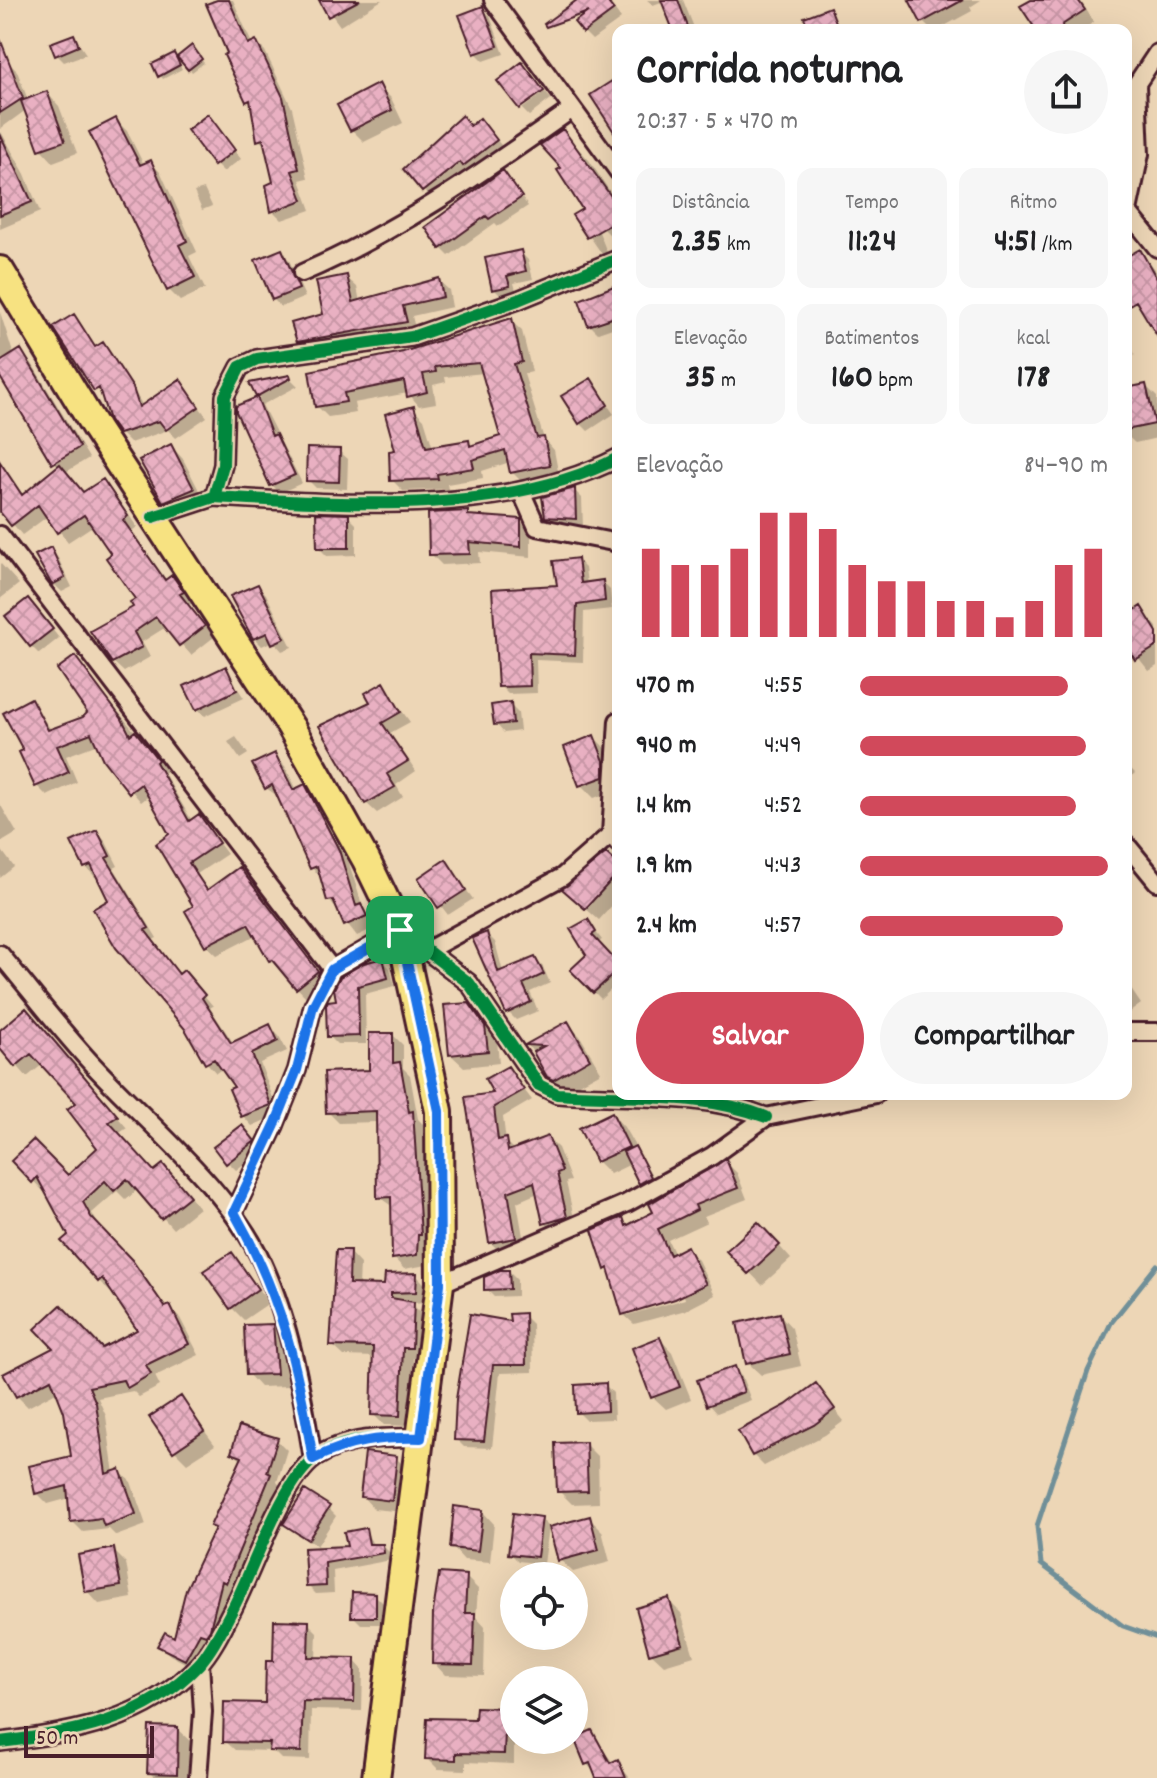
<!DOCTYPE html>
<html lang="pt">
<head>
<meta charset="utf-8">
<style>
	:root { --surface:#fff; --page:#f6f6f6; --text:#202124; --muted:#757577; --accent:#d1495b }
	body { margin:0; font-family:Dekko,sans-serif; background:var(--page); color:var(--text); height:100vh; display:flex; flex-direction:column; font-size:30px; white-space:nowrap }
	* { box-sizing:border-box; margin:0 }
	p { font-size:26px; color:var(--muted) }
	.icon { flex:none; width:44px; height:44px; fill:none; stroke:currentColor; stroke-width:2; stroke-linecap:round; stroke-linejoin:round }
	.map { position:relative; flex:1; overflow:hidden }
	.details { position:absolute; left:612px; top:24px; width:520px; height:1076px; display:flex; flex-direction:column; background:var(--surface); border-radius:16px; box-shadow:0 8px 32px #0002 }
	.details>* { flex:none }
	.buttons { position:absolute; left:500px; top:1562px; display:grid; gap:16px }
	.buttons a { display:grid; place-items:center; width:88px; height:88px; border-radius:50%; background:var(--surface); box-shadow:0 8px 32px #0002; font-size:40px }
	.scale { position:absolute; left:24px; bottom:20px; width:130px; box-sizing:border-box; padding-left:8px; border:4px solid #4a1f2b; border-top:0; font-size:22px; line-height:28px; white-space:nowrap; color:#4a1f2b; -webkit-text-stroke:6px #edd6b6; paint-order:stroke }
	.pin { position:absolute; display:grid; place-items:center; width:68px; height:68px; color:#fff; margin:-34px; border-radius:16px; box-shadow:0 4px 12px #0006 }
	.round { display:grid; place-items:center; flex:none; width:84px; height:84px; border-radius:42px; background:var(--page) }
	.headline { display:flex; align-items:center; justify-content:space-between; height:136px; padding:0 24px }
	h1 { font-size:44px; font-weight:800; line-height:60px }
	.figures { display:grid; grid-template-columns:repeat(3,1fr); gap:12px; height:136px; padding:8px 24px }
	.figures div { display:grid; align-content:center; border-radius:16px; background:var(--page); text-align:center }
	.figures b { font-size:34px; font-weight:800 }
	.figures small { font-size:22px; font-weight:400 }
	.figures p { font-size:22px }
	.chart { height:224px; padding:16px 24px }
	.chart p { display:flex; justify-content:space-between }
	.chart svg { width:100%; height:144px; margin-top:8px; stroke:var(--accent); stroke-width:6 }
	.action { display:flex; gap:16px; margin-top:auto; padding:16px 24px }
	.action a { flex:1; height:92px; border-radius:48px; background:var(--accent); color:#fff; font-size:32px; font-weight:800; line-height:92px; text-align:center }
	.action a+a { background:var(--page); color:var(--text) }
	ul { padding:0 24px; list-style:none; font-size:26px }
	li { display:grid; grid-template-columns:128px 96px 1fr; align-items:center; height:60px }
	li i { height:20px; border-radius:10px; background:var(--accent) }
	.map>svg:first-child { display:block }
</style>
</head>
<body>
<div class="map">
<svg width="1157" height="1778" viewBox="0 0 1157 1778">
	<defs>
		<pattern id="building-cross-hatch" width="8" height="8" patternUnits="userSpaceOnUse" patternTransform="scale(2)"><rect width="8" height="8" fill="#e9b0c2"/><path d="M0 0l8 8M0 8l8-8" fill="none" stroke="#c997a7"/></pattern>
	</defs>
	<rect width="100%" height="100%" fill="#edd6b6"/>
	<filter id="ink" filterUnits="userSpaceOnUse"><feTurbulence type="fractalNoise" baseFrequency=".0125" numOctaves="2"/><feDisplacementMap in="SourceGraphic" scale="16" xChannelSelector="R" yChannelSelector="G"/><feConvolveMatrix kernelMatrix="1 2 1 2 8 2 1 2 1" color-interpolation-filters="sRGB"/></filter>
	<g filter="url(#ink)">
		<path fill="#0003" fill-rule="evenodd" d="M212,0H233L252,44L256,42L265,51L292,108L308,178L300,180L311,210L282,220L273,211L275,184L267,147L259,140L253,106L229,54Z
			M321,0H382L340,26Z
			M573,0H607L621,19L592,40L584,32L582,18Z
			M647,0H683L695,30H675L664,1L653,5Z
			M911,0H981L970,7L972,11L937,30H931L922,21Z
			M1035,0H1080L1094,22L1082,30H1038Z
			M482,8L490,16L504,54L484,61L476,53Z
			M829,9L842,30H811Z
			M74,36L86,54L64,62L56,54Z
			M195,51L204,63L192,72L180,57Z
			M174,56L182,69L163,79L160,75Z
			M7,61L17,71L28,100L47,93L59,106L77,153L53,162L41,149L26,110L0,129V64Z
			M378,86L391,98L403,123L364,142L352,130Z
			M545,92L551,99L529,116L522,109Z
			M208,117L241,159L223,172L215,164Z
			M462,118L472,128L480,121L508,153L436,204L406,169Z
			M116,120L127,131L144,165L150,162L161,173L197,252L189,256L205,289L180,301L169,290Z
			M0,130L25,174L40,212L0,229Z
			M563,132L589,160L618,204V236L613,238L594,219L608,255L604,257L575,215L585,209L564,168Z
			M503,173L528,206L498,226L495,223L449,256L441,248Z
			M204,189L212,206L202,210L194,192Z
			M1140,251L1157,273V333L1126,290V259Z
			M281,252L289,260L305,297L281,307L273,299Z
			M520,252L528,260L533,279L514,283L517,294L502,297L494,289Z
			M346,277L357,287L360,302L438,280L449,290L452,307L412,316L416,332L309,352L299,341L325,315Z
			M614,289L618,293V326L598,333L590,325Z
			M0,312L14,356L20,352L31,362L89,458L66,472L84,494L103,482L113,492L137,527L132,531L167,581L172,578L182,588L192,603L189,605L214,637L191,655L166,627L142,642L150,657L124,672L113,662L138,600L94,525L68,542L48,516L22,535L0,509V460L24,496L59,468L0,374Z
			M73,316L97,348L103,344L112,354L143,406L179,381L207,417L176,438L168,430L130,443L120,433L105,399L56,328Z
			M511,321L522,331L532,372L524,374L544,439L554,450L559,476L523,483L512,472L510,462L482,471L483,478L447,484L448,489L403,491L392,480L413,408L424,419L433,448L468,442L473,447L503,437L484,373L445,377L446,382L433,385L436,403L419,406L408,393L354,403L356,413L328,417L317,406L404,354Z
			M1126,336L1135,355L1126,359Z
			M289,377L298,386L262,405L302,483L280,493L272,485L238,407L260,398L258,395Z
			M590,381L614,414L588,431L580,423Z
			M1146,386L1157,397V438L1135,443L1126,435V390Z
			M171,446L183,459L205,502L177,514L165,501Z
			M339,451L348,459L347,489L316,488L308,480Z
			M574,490L582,498L583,526L555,525L547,516Z
			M467,513L472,517L520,521L531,532V557L479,552L480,563L442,565L431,554Z
			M348,516L356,524V555L327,556L319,548Z
			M50,550L58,558L72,587L62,592L53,583Z
			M577,560L585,568L587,584L602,582L610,590L612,609L584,612L583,662L536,660L537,693L508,694L500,686Z
			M0,563L19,584L0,599Z
			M258,586L266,594L292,647L282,651L273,641L262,646L254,638Z
			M36,609L59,638L39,654L31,646Z
			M1141,609L1157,627V666L1149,671L1126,642V618Z
			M75,659L167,771L164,773L192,821L199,817L227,854L197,874L209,891L238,869L327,982L307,998L270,960L256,935L217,955L206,945L172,835L150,795L141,802L105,759L98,744L66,756L77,782L47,796L37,786L26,751L30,700L52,731L84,718L89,713Z
			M225,669L244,698L205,716L197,708Z
			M383,685L410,722L390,733L416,771L396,785L403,797L377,813L366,803L373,703Z
			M510,705L518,713L520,731L504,733L496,724Z
			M236,737L248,754L240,759L228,742Z
			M594,737L607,750L616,775L615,790L594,798L581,785Z
			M274,756L285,766L297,790L305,787L315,798L349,863L363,908L376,927L357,936L329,900L323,879L312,868L279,797L266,788Z
			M1126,764L1135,773L1126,781Z
			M0,804L17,833L2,842L0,839Z
			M97,832L106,842L118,866L114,868L157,938L153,940L180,976L193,982L213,1006L210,1008L234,1044L269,1026L279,1036L287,1051L260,1063L279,1114L252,1126L243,1116L237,1088L223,1068L216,1073L207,1063L99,875L95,877L86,867Z
			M0,848L14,867L0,878Z
			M446,862L473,899L448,915L420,878Z
			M618,867V899L599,920L578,902Z
			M588,922L602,940L597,943L618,965V983L601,999L573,970L588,956Z
			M487,934L495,942L503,972L535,959L543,967L550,983L530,992L538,1011L516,1020L508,1012Z
			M382,960L390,968L395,986L365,994L366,1044H337L329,1036L339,1002Z
			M1126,982L1141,1004L1126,1015Z
			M468,1005L497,1040L499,1063L464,1067L451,1055Z
			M37,1022L127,1128L118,1134L155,1173L174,1177L199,1208L173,1229L138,1189L126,1200L117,1191L92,1213L101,1230L142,1273L167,1308L180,1318L199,1355L155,1376L160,1386L139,1397L133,1391L98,1398L106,1416L114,1474L120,1472L131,1482L146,1525L116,1536L109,1529L83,1532L72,1521L70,1498L48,1504L37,1493L73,1458L66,1411L58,1391L28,1407L17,1396L140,1331L112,1289L110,1292L99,1281L46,1190L44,1192L14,1161L68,1178L99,1149L79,1103L43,1064L27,1077L0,1046V1032Z
			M568,1024L580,1036L601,1072L567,1091L548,1075L528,1045Z
			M393,1035L403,1045V1068L410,1075L418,1119L423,1124L431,1216L427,1265L404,1269L394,1258L393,1207L379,1197L378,1122L339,1123L328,1112L371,1072Z
			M508,1069L532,1100L503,1117L506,1142L515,1151L548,1138L558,1148L571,1181L566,1182L576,1227L555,1233L545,1223L538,1193L517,1202L525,1248L500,1252L490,1242L467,1099L496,1095Z
			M696,1094H758L735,1104Z
			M612,1114L624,1127L658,1186L649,1190L631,1164L610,1174L597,1161Z
			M250,1135L262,1150L236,1170L228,1162Z
			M726,1162L737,1173L747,1199L704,1216L707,1222L668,1240L675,1255L687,1249L698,1260L715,1295L686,1310L634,1324L623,1314L612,1273L607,1268L622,1219L629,1226L656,1213ZM684,1295L685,1299L628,1315V1311Z
			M771,1237L791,1259L762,1285L729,1251Z
			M349,1252L360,1264L359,1286L386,1288L416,1275L427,1286L426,1302L411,1303L424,1316L422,1358H413L411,1426L384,1425L373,1414L375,1357L344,1356L332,1345Z
			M231,1254L269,1303L244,1320L231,1307Z
			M509,1272L517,1280V1296L494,1297L486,1289Z
			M780,1315L792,1328L801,1366L761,1375L748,1363Z
			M524,1316L532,1324L533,1372L500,1373L492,1448L464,1447L456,1439L512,1324Z
			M273,1326L285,1339L289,1386L260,1387L248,1374Z
			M660,1339L672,1352L691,1399L666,1409L653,1397Z
			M734,1369L742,1377L751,1400L717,1413L709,1404Z
			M605,1385L613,1393L614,1419L586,1420L578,1412Z
			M816,1386L844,1421L825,1435L764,1466L753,1455L787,1407Z
			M181,1399L215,1445L187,1463L175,1451Z
			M241,1428L277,1440L287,1450L277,1482L280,1486L236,1591L232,1590L216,1644L196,1669L170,1655L160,1645L175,1640L216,1530L213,1526L242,1461L233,1453Z
			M585,1444L598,1457L599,1503L572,1504L559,1491Z
			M396,1458L409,1471L404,1512L374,1509L362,1496Z
			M328,1508L336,1516L317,1546L286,1523Z
			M482,1511L494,1524L490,1562L464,1560L452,1547Z
			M589,1518L602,1531L610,1562L573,1572L560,1560Z
			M541,1519L549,1527L544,1564L518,1561L510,1553Z
			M365,1530L374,1546H383L391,1554V1560L333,1571L334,1593L316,1594L308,1586L306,1550L349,1547Z
			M113,1550L126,1563L132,1598L99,1604L87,1591Z
			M466,1577L478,1589L476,1617L485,1627L484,1676L445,1675L434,1663Z
			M375,1595L383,1603V1624H361L353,1616Z
			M668,1600L681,1613L694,1656L664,1665L651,1653Z
			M308,1623L317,1632L316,1660H354L363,1670L362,1711L311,1710L310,1760L281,1759L273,1751L235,1750L225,1741L267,1705L274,1663Z
			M505,1710L514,1719V1764L466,1762V1770L438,1769L427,1758L477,1721Z
			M177,1729L190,1741L189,1778H155L149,1772Z
			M591,1733L613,1763L617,1762L630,1778H599L587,1764Z"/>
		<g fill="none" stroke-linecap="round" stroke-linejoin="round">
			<path stroke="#6f8f98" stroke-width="5" d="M1157,1265L1111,1323L1088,1371L1037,1526L1041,1564L1123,1626L1157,1638"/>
		</g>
		<path fill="url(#building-cross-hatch)" stroke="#4a1f2b" stroke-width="2" d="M217,0H229L248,44L256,40L283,97L299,169L292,171L303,200L271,212L266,185L273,182L263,139L257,141L250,100L246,102L224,55L227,53L206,4Z
			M319,0H360L328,17Z
			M577,0H615L609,4L614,10L583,33L574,22L588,12L546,27L544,24Z
			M661,0H678L688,27L673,30Z
			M909,0H963L921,23Z
			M1031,0H1078L1085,10L1062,25L1065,30H1036L1020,6Z
			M483,6L498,46L474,54L459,15Z
			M830,7L839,30H809L804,17Z
			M74,34L79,46L55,56L50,43Z
			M1,41L23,98L0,113V42Z
			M192,45L202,59L188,70L177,57Z
			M174,53L180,65L158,77L152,64Z
			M522,62L544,91L519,109L497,81Z
			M618,77V138L590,95Z
			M379,83L392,110L350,131L337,105Z
			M47,91L65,141L39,150L21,101Z
			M208,114L235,150L214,166L187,130Z
			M462,115L470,126L480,118L497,140L463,166L460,162L422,192L403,169Z
			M116,118L140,165L151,160L187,241L179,245L195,277L167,291L89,132Z
			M563,129L618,206V220L587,238L572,215L582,209L557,170L561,168L540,145Z
			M0,134L32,202L0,215Z
			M503,170L522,197L489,219L486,216L440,249L425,227Z
			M282,249L299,289L272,300L255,260Z
			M1140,249L1157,279V336L1136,301L1126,307V257Z
			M521,250L526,271L507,276L510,286L492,290L485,258Z
			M347,275L353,302L439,278L443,297L403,306L407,322L297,342L291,323L323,314L316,281Z
			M614,286L618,316L588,326L579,300Z
			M74,314L95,347L103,342L133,388L139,407L180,379L199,407L166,430L159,421L119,434L109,420L99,388L94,391L53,327Z
			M512,318L522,362L514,364L537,438L544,437L550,465L510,473L505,450L472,460L474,468L437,474L438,479L390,481L389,451L395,450L385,414L414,406L426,447L469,440L470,446L500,436L479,363L435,367L436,372L423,374L427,392L407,397L404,381L344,393L346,402L315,407L309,371L403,352Z
			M21,349L80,447L52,464L0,377V362Z
			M290,375L291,378L256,397L249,383Z
			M591,378L608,405L579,424L561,396Z
			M1146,384L1155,424L1126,430V388Z
			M257,397L272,436L276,434L295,475L270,486L236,412V406Z
			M171,444L194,489L163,502L139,460Z
			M307,448L340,449L339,482L306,481Z
			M0,462L22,495L60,464L83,492L103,479L128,516L123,520L165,580L172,575L184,592L180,594L205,626L179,646L156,617L134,632L142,647L112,663L90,631L133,607L130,602L135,599L106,558L111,554L84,515L57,533L38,505L11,526L0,512Z
			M575,488L576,519L545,517L542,497Z
			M468,511V515L521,519V547L469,542L470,554L429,555L428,513Z
			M316,513L349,514V548H317Z
			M51,547L65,578L52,585L35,555Z
			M578,558L581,583L603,580L605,601L577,605L575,655L529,653L530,686L498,687L492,589L557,585L553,561Z
			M258,584L285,638L272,644L267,633L253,639L230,596Z
			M28,598L53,629L30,647L5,616Z
			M1141,606L1157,632V646L1135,660L1126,645V616Z
			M75,656L122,719L130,735L135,731L158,760L156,762L189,821L199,814L219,843L189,863L207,890L239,867L318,971L296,989L272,960L269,961L248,924L205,946L185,911L193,906L156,844L169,834L141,784L129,793L103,760L91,733L57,746L69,772L35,787L19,752L23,750L3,713L31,698L48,730L83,717L87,713L57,669Z
			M226,666L237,690L196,710L184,686Z
			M384,682L401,712L382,723L408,761L387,774L395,787L365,804L319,726L370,702L365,693Z
			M511,702L513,723L494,725L491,705Z
			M594,735L604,761V777L579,786L564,747Z
			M275,753L293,790L305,784L339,850L356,906L361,904L367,916L344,926L333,900L327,901L317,866L310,869L272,785L265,789L252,764Z
			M97,830L110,856L106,858L149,928L145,930L179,974L184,970L205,995L202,998L231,1043L270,1024L278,1041L252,1054L271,1105L241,1117L229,1089L234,1087L214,1059L205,1064L185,1029L116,948L93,909L108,900L91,865L84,868L71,842Z
			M606,853L618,864V873L585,909L562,889Z
			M446,859L466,890L438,908L418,878Z
			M588,919L596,932L592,935L618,963V970L593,993L570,970L586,955L570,929Z
			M487,932L498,972L535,957L544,974L523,984L531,1002L506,1014L472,938Z
			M383,958L388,978L358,986L359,1036L327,1037L326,1005L328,1001L336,1000L334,989L340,977L364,963Z
			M469,1003L485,1026L488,1051L449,1055L444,1005Z
			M26,1008L118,1116L109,1122L154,1171L163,1164L190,1196L161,1219L127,1179L114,1191L105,1181L83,1202L91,1217L132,1260L165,1307L170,1305L189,1344L146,1365L151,1374L127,1388L123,1380L89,1387L96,1403L106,1474L120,1469L136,1514L104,1526L101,1518L70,1522L67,1486L35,1494L29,1466L71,1456L64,1412L51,1379L16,1397L3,1374L53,1348L35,1329L61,1305L102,1348L137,1330L102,1278L98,1282L61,1241L68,1235L37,1177L32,1183L11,1161L33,1140L68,1175L97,1148L67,1109L76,1103L31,1054L15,1067L0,1049V1030Z
			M568,1021L590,1059L553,1080L547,1077L533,1052L544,1046L525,1045Z
			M369,1033H393V1063L400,1062L409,1112L413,1111L421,1235H418L417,1255L392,1259L391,1197L377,1198L376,1111L326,1113L324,1072L369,1070Z
			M508,1066L524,1090L494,1107L498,1140L506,1138L508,1151L548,1136L562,1171L557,1173L567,1217L543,1224L534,1182L508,1192L516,1238L489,1243L465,1097L493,1093L485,1079Z
			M612,1112L629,1147L596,1162L579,1128Z
			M242,1125L255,1141L226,1164L213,1147Z
			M635,1146L651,1177L639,1184L623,1152Z
			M726,1159L738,1188L695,1205L697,1210L658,1229L670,1255L687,1246L706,1284L675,1299L622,1315L608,1268L605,1270L592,1230L623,1217L626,1226L653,1212L649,1204Z
			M758,1222L780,1245L748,1274L726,1251Z
			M336,1250H350L349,1284L384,1285L385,1274L417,1273L416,1292L391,1293V1298L414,1302L412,1348H403L400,1416L371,1415L373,1347L330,1346Z
			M232,1252L258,1289L230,1309L203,1271Z
			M500,1270H509L510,1289L484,1290V1277Z
			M525,1313L526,1365H493L484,1441L454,1440L456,1399L470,1314L510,1321L509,1314Z
			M780,1313L790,1354L746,1364L737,1323Z
			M273,1324L277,1374L246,1375L244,1325Z
			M660,1337L680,1387L651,1398L632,1348Z
			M735,1366L744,1392L707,1406L697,1380Z
			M606,1383L607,1411L576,1413L575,1385Z
			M816,1383L835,1409L814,1425L752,1456L738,1431L786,1405Z
			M181,1396L204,1431L173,1452L149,1417Z
			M239,1426L278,1438L267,1472L271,1474L226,1583L222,1581L210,1629L206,1635L200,1633L185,1660L157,1646L165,1632L174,1637L186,1589L215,1528L210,1526L242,1457L231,1453Z
			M586,1442L588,1491L557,1492L555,1443Z
			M365,1452L397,1456L392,1501L360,1497Z
			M305,1490L330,1506L308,1540L283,1524Z
			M454,1506L483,1510L478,1551L450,1548Z
			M513,1513L542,1517L537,1557L508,1554Z
			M590,1516L599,1550L558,1561L549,1527Z
			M366,1528L369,1544H383L384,1553L325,1563L326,1586L306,1587L304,1548L347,1546L344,1532Z
			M114,1548L121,1586L85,1592L78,1555Z
			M439,1573L467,1575L465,1613H475L473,1665L432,1664L433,1612Z
			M352,1592L376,1593V1617H351Z
			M669,1598L683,1644L649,1654L636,1608Z
			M274,1620L309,1621L308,1657L355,1658L354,1702L303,1701L301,1752L269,1751L270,1743L223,1742L224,1702L265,1703L266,1661H273Z
			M476,1707L506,1708L504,1754L456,1753V1760L425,1759L427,1718L475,1719Z
			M149,1726L178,1727L177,1774L147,1773Z
			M592,1730L610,1763L618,1759L626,1778H596L590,1763L585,1765L574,1738Z"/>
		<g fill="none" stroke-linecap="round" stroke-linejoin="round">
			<g stroke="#4a1f2b" stroke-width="22">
				<path id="minor" d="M493,0L618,171
					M1126,100L1157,53
					M1129,213L1157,248
					M1126,220L1140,154L1137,85
					M302,273C400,231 484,171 571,110
					M521,491L537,527L618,543
					M214,497C339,504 505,517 618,458
					M153,517L214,497L223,465L225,396L240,367L257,359L412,337L518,300L618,259
					M0,535L332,969
					M611,834L618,721
					M1126,844L1157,882
					M428,950L562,877L611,834L618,843
					M0,954C31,991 61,1031 94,1066C150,1126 229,1189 263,1264C291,1325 302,1393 313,1459
					M1126,1032H1157
					M234,1212L275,1125L297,1070L313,1006L332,969L400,930L469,983L539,1085L557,1094C626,1099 700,1091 766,1117
					M440,1284L627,1203L712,1156L766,1117L876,1094
					M0,1742C75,1733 145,1721 199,1664C212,1650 222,1629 231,1612C251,1575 282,1481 315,1458C345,1437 385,1437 421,1438
					M198,1778L203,1712L200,1663"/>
			</g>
			<g stroke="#4a1f2b" stroke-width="32">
				<path id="primary" d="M0,270L96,429L291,727L366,860L400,930L439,1111L440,1284L376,1778"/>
			</g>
			<use href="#minor" stroke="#edd6b6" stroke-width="16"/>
			<use href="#primary" stroke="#f7e281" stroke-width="26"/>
			<g stroke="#edd6b6" stroke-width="17">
				<path id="cycleway" d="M214,497C339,504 505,517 618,458
					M153,517L214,497L223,465L225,396L240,367L257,359L412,337L518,300L618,259
					M234,1212L275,1125L297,1070L313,1006L332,969L400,930L469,983L539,1085L557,1094C626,1099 700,1091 766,1117
					M0,1742C75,1733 145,1721 199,1664C212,1650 222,1629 231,1612C251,1575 282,1481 315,1458C345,1437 385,1437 421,1438"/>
			</g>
			<use href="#cycleway" stroke="#00873e" stroke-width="12"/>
		</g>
	</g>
	<g fill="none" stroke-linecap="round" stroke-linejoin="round" filter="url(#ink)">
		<g stroke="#fff" stroke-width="16">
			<path id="route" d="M400,930L439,1111L440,1284L421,1438C380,1437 349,1441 313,1459C297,1364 282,1297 234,1212L275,1125L297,1070L313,1006L332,969Z"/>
		</g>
		<use href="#route" stroke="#1a73e8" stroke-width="10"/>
	</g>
</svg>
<div class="buttons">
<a><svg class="icon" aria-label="locate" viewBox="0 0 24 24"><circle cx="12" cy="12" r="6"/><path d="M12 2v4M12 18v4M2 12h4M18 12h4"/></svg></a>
<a><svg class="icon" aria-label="layers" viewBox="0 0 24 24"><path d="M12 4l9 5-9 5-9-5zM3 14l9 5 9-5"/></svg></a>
</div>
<div class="scale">50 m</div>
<div class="pin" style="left:400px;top:930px;background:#1e9e55"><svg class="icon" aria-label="arrive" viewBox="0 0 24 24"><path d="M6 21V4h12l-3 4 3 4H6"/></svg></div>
<section class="details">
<div class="headline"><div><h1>Corrida noturna</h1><p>20:37 · 5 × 470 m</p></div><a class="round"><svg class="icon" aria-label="share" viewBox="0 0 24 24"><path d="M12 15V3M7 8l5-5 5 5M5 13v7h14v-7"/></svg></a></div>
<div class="figures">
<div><p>Distância</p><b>2.35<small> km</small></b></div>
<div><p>Tempo</p><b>11:24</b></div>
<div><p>Ritmo</p><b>4:51<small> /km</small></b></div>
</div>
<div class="figures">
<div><p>Elevação</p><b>35<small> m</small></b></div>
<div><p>Batimentos</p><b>160<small> bpm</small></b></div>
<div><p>kcal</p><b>178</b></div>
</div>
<div class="chart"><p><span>Elevação</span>84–90 m</p>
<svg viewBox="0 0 160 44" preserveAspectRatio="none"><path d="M5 44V17M15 44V22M25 44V22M35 44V17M45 44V6M55 44V6M65 44V11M75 44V22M85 44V27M95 44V27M105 44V33M115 44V33M125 44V38M135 44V33M145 44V22M155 44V17"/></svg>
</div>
<ul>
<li><b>470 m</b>4:55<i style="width:84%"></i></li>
<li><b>940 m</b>4:49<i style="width:91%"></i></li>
<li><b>1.4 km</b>4:52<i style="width:87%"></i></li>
<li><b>1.9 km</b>4:43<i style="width:100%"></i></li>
<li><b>2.4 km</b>4:57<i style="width:82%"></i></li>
</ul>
<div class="action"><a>Salvar</a><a>Compartilhar</a></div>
</section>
</div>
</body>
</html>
